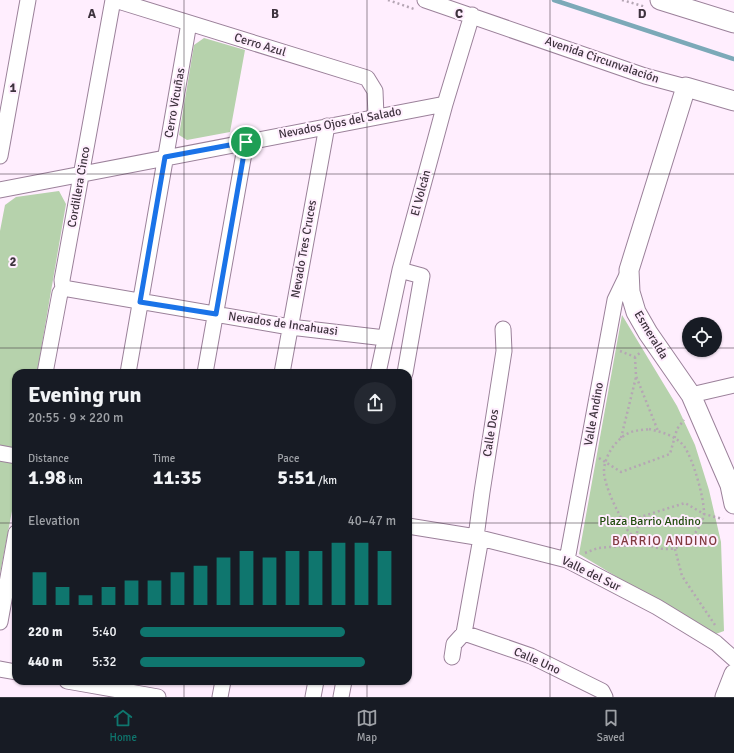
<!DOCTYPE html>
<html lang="en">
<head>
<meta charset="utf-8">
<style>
	:root { --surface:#171b24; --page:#242831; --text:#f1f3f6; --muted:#9ea1a6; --line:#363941; --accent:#0f766e }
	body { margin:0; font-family:Signika,sans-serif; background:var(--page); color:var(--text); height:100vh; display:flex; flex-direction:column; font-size:15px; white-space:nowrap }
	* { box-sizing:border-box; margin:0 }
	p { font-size:13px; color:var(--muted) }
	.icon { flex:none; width:22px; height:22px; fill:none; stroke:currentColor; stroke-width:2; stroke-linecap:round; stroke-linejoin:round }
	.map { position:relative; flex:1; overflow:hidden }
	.drawer { position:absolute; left:12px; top:369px; width:400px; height:316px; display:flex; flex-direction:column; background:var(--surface); border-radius:12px; box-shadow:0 1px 3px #0004 }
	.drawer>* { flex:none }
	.fabs { position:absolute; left:682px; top:317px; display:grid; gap:8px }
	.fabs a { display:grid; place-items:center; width:40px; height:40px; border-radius:50%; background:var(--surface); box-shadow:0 1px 3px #0004; font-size:20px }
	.pin { position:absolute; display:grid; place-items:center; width:34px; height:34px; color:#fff; margin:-17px; border:2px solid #fff; border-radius:50%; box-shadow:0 1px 4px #0007 }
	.round { display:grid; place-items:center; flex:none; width:42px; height:42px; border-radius:21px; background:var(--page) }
	.head { display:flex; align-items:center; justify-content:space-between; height:68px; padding:0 16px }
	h1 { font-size:22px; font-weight:800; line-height:30px }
	.figures { display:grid; grid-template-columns:repeat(3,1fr); gap:6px; height:68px; padding:4px 16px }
	.figures div { display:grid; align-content:center }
	.figures b { font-size:20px; font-weight:800 }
	.figures small { font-size:11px; font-weight:400 }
	.figures p { font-size:11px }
	.chart { height:112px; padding:8px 16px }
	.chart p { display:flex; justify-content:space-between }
	.chart svg { width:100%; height:72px; margin-top:4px; stroke:var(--accent); stroke-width:6 }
	ul { padding:0 16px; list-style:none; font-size:13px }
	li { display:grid; grid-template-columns:64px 48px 1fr; align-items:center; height:30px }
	li i { height:10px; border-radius:5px; background:var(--accent) }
	.dock { display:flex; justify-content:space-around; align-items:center; height:56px; border-top:1px solid var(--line); background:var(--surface); font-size:11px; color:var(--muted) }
	.dock a { display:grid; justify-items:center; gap:2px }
	.dock .selected { color:var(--accent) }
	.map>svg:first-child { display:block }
</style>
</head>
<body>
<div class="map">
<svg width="734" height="697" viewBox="0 0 734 697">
	<rect width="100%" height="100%" fill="#ffeefe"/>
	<path fill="#b6d2ac" d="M204,38L245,50L230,132L187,140L179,135L194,45Z
		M59,191L66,204L37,373H16V449L0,447V231L5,205L16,197Z
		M622,315L677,406L695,445L709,490L721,542L724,631L713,635L579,554Z
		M0,459L16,464V490L0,574Z"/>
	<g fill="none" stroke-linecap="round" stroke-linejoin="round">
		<path stroke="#7ca9b8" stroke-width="4.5" d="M554,0L734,59"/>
		<g stroke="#9b819a" stroke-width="17">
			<path id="minor" d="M115,0L367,78L375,91L376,116
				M425,0L645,76L686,87
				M0,156L28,0
				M0,190L445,104
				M400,270L422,276L405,373
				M63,288L290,327L385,338
				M45,373L60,293L63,288L62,280L113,0
				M128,373L189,23
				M205,373L246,142
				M282,373L327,126
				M378,373L400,270L445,104L472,15
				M691,395L734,385
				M0,453L16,456
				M408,526L476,537L567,560L657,607L716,643L734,659
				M476,537L482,492L504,351L503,329
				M567,560L615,300L629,271
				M0,622L16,533
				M464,633L481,538
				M452,657L454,644L464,633L531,656L602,691L605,697
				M0,669L16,672
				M67,681L158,697
				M220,697L223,681
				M313,697L316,681
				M341,697L344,681"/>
		</g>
		<g stroke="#9b819a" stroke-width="21">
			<path id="tertiary" d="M660,0L734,23
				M734,101L686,87L629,270L630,292L636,312L648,333L691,395L730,485L734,504
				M725,697L734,674"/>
		</g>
		<path stroke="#b5a6b4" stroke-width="2.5" stroke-dasharray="2 3" stroke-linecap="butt" d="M388,0L414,9
			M622,0L646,7
			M620,351L635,357L641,352
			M635,357L636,376L658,431
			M649,429C661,432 675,435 684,446C693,459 704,497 704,513C704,521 696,533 690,539C673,557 647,548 631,534C625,529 621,517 617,510C612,500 605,484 604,473C603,457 617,437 631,432C637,430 643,430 649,429Z
			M621,438L636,377
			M599,458L621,472L670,454L677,429L684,420
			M636,538L640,517L685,503L704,514L723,519
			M675,549L682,576L715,625
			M585,553L598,548L645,544"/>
		<use href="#minor" stroke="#fff" stroke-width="15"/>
		<use href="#tertiary" stroke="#fff" stroke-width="19"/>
	</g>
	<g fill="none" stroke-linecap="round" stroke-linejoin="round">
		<g stroke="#fff" stroke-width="8">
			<path id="route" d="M246,142L216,314L140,302L165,157Z"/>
		</g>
		<use href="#route" stroke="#1a73e8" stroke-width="5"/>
	</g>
	<path fill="none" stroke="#3e333e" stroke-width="1" stroke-opacity="0.55" d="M184,0V373M367,0V373M550,0V697M0,174H734M0,348H689M715,348H734M0,523H16M408,523H734M184,681V697M367,681V697"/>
	<g text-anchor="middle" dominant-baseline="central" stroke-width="4" stroke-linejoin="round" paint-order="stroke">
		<g font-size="12" fill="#3e333e" stroke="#ffeefe">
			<text transform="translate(260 45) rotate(17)">Cerro Azul</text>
			<text transform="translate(602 60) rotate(19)">Avenida Circunvalación</text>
			<text transform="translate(175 103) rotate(-80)">Cerro Vicuñas</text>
			<text transform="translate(340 123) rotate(-11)">Nevados Ojos del Salado</text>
			<text transform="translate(79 187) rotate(-80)">Cordillera Cinco</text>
			<text transform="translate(421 193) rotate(-75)">El Volcán</text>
			<text transform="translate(304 249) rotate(-80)">Nevado Tres Cruces</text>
			<text transform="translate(283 324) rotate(8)">Nevados de Incahuasi</text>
			<text transform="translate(651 335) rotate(59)">Esmeralda</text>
			<text transform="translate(594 414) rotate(-80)">Valle Andino</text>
			<text transform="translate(491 433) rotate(-81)">Calle Dos</text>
			<text transform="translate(591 574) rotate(26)">Valle del Sur</text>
			<text transform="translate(537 661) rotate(24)">Calle Uno</text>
		</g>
		<g font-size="12" fill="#214c0d" stroke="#ffeefe">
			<text x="650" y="521">Plaza Barrio Andino</text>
		</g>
		<g font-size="13" letter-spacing="1" fill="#823a40" stroke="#ffeefe">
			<text x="665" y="541">BARRIO ANDINO</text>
		</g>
	</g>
	<g font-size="13" text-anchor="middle" font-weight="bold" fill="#3e333e" stroke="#ffeefe" stroke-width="4" stroke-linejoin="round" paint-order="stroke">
		<text x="92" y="18">A</text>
		<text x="275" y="18">B</text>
		<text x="459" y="18">C</text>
		<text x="642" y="18">D</text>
		<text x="13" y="92">1</text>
		<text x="13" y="266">2</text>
	</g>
</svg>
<div class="fabs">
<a><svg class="icon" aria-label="locate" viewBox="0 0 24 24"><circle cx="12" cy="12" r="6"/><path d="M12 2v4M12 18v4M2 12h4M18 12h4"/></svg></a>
</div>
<div class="pin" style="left:246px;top:142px;background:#1e9e55"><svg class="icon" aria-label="arrive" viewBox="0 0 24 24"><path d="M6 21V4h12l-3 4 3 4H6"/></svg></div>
<section class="drawer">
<div class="head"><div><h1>Evening run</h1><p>20:55 · 9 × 220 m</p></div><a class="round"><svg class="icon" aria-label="share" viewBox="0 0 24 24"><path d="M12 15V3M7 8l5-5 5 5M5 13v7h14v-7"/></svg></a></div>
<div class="figures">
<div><p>Distance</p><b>1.98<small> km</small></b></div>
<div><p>Time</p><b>11:35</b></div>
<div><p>Pace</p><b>5:51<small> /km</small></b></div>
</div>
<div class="chart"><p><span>Elevation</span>40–47 m</p>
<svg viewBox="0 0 160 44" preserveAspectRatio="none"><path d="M5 44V24M15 44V33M25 44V38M35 44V33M45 44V29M55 44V29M65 44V24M75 44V20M85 44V15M95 44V11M105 44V15M115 44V11M125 44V11M135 44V6M145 44V6M155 44V11"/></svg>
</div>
<ul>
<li><b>220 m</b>5:40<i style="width:80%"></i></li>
<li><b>440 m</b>5:32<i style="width:88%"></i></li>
</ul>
</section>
</div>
<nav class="dock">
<a class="selected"><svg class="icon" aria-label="home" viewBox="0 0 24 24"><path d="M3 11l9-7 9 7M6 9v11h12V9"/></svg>Home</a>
<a><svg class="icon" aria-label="map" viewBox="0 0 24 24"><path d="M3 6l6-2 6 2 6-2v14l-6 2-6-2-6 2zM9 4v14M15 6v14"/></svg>Map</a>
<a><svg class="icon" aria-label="saved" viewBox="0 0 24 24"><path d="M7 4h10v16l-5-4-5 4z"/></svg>Saved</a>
</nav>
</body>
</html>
